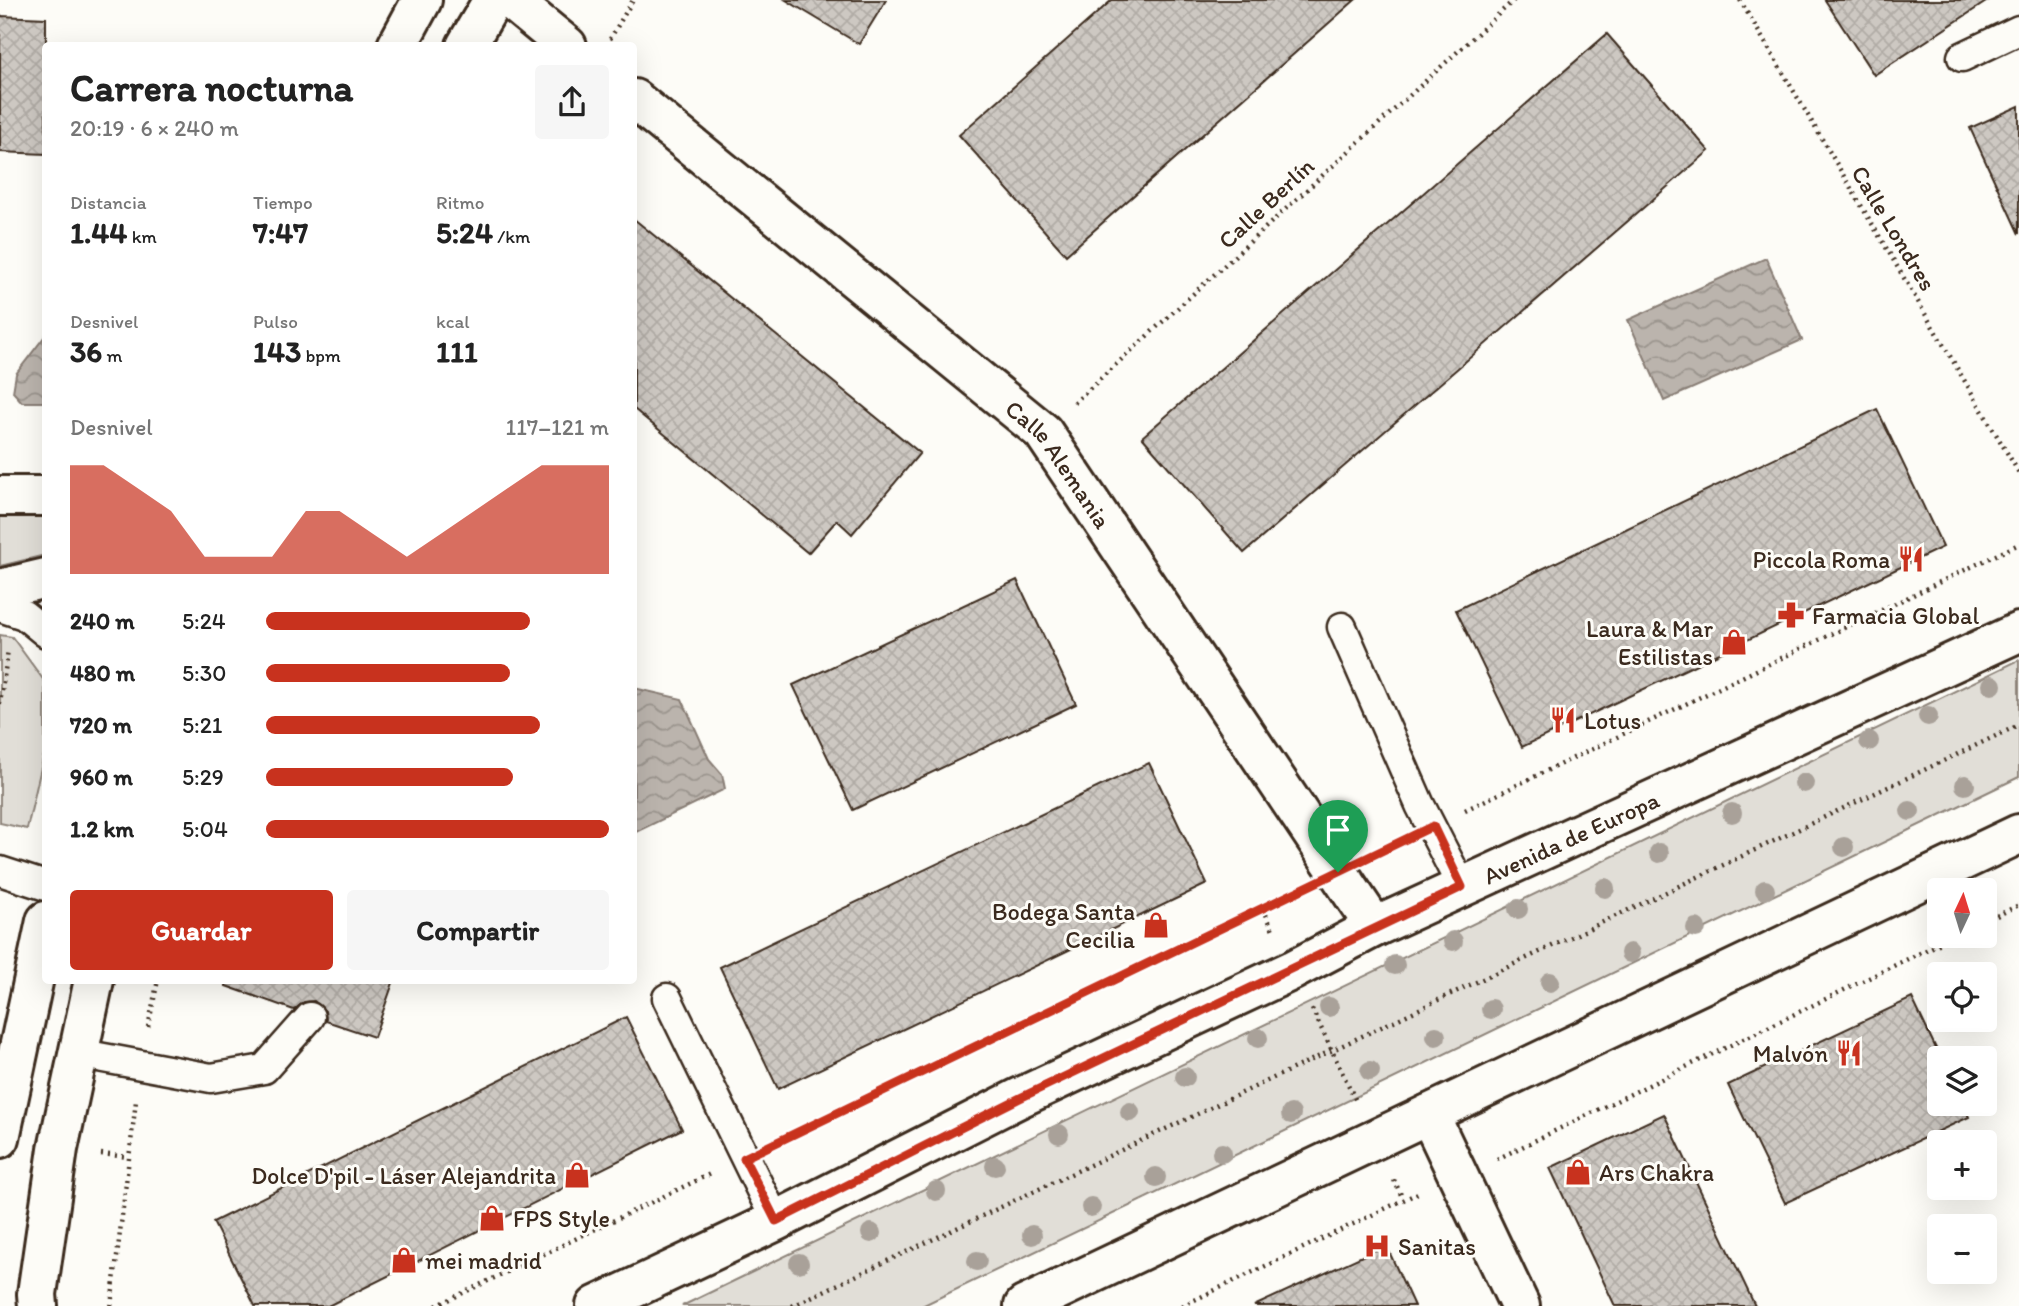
<!DOCTYPE html>
<html lang="es">
<head>
<meta charset="utf-8">
<style>
	:root { --surface:#fff; --page:#f6f6f6; --text:#222; --muted:#767676; --accent:#c8321e }
	body { margin:0; font-family:Itim,sans-serif; background:var(--page); color:var(--text); height:100vh; display:flex; flex-direction:column; font-size:26px; white-space:nowrap }
	* { box-sizing:border-box; margin:0 }
	p { font-size:23px; color:var(--muted) }
	.icon { flex:none; width:38px; height:38px; fill:none; stroke:currentColor; stroke-width:2; stroke-linecap:round; stroke-linejoin:round }
	.map { position:relative; flex:1; overflow:hidden }
	.drawer { position:absolute; left:42px; top:42px; width:595px; height:942px; display:flex; flex-direction:column; background:var(--surface); border-radius:7px; box-shadow:0 7px 28px #0002 }
	.drawer>* { flex:none }
	.needle { width:46px; rotate:4deg }
	.tools { position:absolute; left:1927px; top:878px; display:grid; gap:14px }
	.tools a { display:grid; place-items:center; width:70px; height:70px; border-radius:7px; background:var(--surface); box-shadow:0 7px 28px #0002; font-size:35px }
	.pin { position:absolute; display:grid; place-items:center; width:60px; height:60px; color:#fff; margin:-72px -30px; border-radius:50% 50% 50% 0; rotate:-45deg; box-shadow:0 0 7px #0007 }
	.pin .icon { rotate:45deg }
	.round { display:grid; place-items:center; flex:none; width:74px; height:74px; border-radius:7px; background:var(--page) }
	.head { display:flex; align-items:center; justify-content:space-between; height:119px; padding:0 28px }
	h1 { font-size:38px; font-weight:800; line-height:52px }
	.stats { display:grid; grid-template-columns:repeat(3,1fr); gap:10px; height:119px; padding:7px 28px }
	.stats div { display:grid; align-content:center }
	.stats b { font-size:30px; font-weight:800 }
	.stats small { font-size:19px; font-weight:400 }
	.stats p { font-size:19px }
	.chart { height:196px; padding:14px 28px }
	.chart p { display:flex; justify-content:space-between }
	.chart svg { width:100%; height:126px; margin-top:7px; fill:var(--accent); opacity:.7 }
	.action { display:flex; gap:14px; margin-top:auto; padding:14px 28px }
	.action a { flex:1; height:80px; border-radius:7px; background:var(--accent); color:#fff; font-size:28px; font-weight:800; line-height:80px; text-align:center }
	.action a+a { background:var(--page); color:var(--text) }
	ul { padding:0 28px; list-style:none; font-size:23px }
	li { display:grid; grid-template-columns:112px 84px 1fr; align-items:center; height:52px }
	li i { height:18px; border-radius:9px; background:var(--accent) }
	.map>svg:first-child { display:block }
</style>
</head>
<body>
<div class="map">
<svg width="2019" height="1306" viewBox="0 0 2019 1306">
	<defs>
		<pattern id="water-waves" width="16" height="10" patternUnits="userSpaceOnUse" patternTransform="scale(1.75)"><rect width="16" height="10" fill="#bbb4ad"/><path d="M0 5q4-4 8 0t8 0" fill="none" stroke="#99938c"/></pattern>
		<pattern id="building-cross-hatch" width="8" height="8" patternUnits="userSpaceOnUse" patternTransform="scale(1.75)"><rect width="8" height="8" fill="#cdc8c2"/><path d="M0 0l8 8M0 8l8-8" fill="none" stroke="#b1aca6"/></pattern>
	</defs>
	<rect width="100%" height="100%" fill="#fdfcf7"/>
	<filter id="ink" filterUnits="userSpaceOnUse"><feTurbulence type="fractalNoise" baseFrequency=".0143" numOctaves="2"/><feDisplacementMap in="SourceGraphic" scale="14" xChannelSelector="R" yChannelSelector="G"/><feConvolveMatrix kernelMatrix="1 2 1 2 8 2 1 2 1" color-interpolation-filters="sRGB"/></filter>
	<g filter="url(#ink)">
		<path fill="#e1ded7" stroke="#8e847a" stroke-width="2" d="M45,512V555L0,566V514Z
			M0,635L12,637L45,682V750L27,829L0,823Z
			M2019,660V777L922,1306H682Z"/>
		<path fill="url(#water-waves)" stroke="#887d74" stroke-width="2" d="M1766,258L1802,340L1664,401L1628,320Z
			M45,336V402H22L13,392L16,374Z
			M634,688L682,699L709,759L722,774L725,789L634,833Z"/>
		<path fill="url(#building-cross-hatch)" stroke="#3b2a1e" stroke-width="2" d="M786,0H886L859,44Z
			M1112,0H1355L1066,255L959,135Z
			M1825,0H1989L1874,75Z
			M0,16L46,18V154L0,152Z
			M1607,34L1709,151L1244,553L1142,437Z
			M2019,106V234L1970,128Z
			M634,219L920,453L852,534L837,520L808,553L634,409Z
			M1877,409L1943,547L1522,747L1456,610Z
			M1017,580L1076,704L853,810L793,685Z
			M1149,763L1207,884L778,1089L720,967Z
			M227,980H394L374,1037L326,1021L325,1011L314,1001L304,1002L294,1010L226,986Z
			M1912,998L1941,1059L1939,1104H1963L1969,1117L1785,1203L1728,1085Z
			M626,1017L682,1129L328,1306H255L213,1222Z
			M1664,1114L1755,1306H1615L1550,1168Z
			M1386,1245L1414,1306H1254Z"/>
		<g fill="none" stroke-linecap="round" stroke-linejoin="round">
			<g stroke="#3b2a1e" stroke-width="33">
				<path id="service" d="M1962,57L2019,30
					M0,607L24,615L46,633
					M1342,627L1420,805L1462,887
					M0,871L46,886
					M667,998L776,1221
					M77,1053L211,1078L264,1069L310,1017"/>
			</g>
			<g stroke="#3b2a1e" stroke-width="44">
				<g id="minor">
					<path d="M511,0L567,46"/>
					<path d="M397,46L422,0"/>
					<path d="M466,46L493,0"/>
					<path id="s1" d="M634,99L1043,432L1375,927"/>
					<path d="M0,496H46"/>
					<path d="M0,589L46,578"/>
					<path d="M1429,1114L1520,1306"/>
					<path d="M0,1138L46,921"/>
					<path d="M38,1306L37,1294L58,1149L94,980"/>
				</g>
			</g>
			<g stroke="#3b2a1e" stroke-width="44">
				<g id="tertiary">
					<path id="s2" d="M596,1306L776,1221L1019,1098L1293,970L1375,927L2019,632"/>
					<path d="M1024,1306L2019,834"/>
				</g>
			</g>
			<path stroke="#3b2a1e" stroke-width="4.5" stroke-dasharray="2 5" stroke-linecap="butt" d="M1740,0L2019,473
				M610,39L633,0
				M1074,403L1514,0
				M0,704L8,650
				M1465,810L2019,544
				M1377,853L1397,843
				M1263,908L1274,932
				M1984,922L2019,905
				M1312,1009L1357,1103
				M148,1027L158,980
				M777,1142L1299,890
				M101,1154L128,1157
				M1497,1159L1955,936
				M1394,1180L1403,1199
				M111,1306L136,1101
				M436,1306L710,1174
				M792,1306L2019,725
				M1182,1306L1418,1193"/>
			<use href="#service" stroke="#fdfcf7" stroke-width="28"/>
			<use href="#minor" stroke="#fdfcf7" stroke-width="38"/>
			<use href="#tertiary" stroke="#fdfcf7" stroke-width="38"/>
		</g>
		<g fill="#a9a199">
			<circle cx="1992" cy="685" r="10"/>
			<circle cx="1928" cy="716" r="10"/>
			<circle cx="1869" cy="741" r="10"/>
			<circle cx="1804" cy="783" r="10"/>
			<circle cx="1965" cy="785" r="10"/>
			<circle cx="1910" cy="811" r="10"/>
			<circle cx="1732" cy="813" r="10"/>
			<circle cx="1844" cy="847" r="10"/>
			<circle cx="1659" cy="853" r="10"/>
			<circle cx="1605" cy="888" r="10"/>
			<circle cx="1765" cy="890" r="10"/>
			<circle cx="1518" cy="909" r="10"/>
			<circle cx="1696" cy="928" r="10"/>
			<circle cx="1453" cy="941" r="10"/>
			<circle cx="1630" cy="953" r="10"/>
			<circle cx="1395" cy="965" r="10"/>
			<circle cx="1550" cy="982" r="10"/>
			<circle cx="1329" cy="1007" r="10"/>
			<circle cx="1491" cy="1009" r="10"/>
			<circle cx="1436" cy="1036" r="10"/>
			<circle cx="1258" cy="1038" r="10"/>
			<circle cx="1370" cy="1071" r="10"/>
			<circle cx="1185" cy="1077" r="10"/>
			<circle cx="1130" cy="1112" r="10"/>
			<circle cx="1291" cy="1114" r="10"/>
			<circle cx="1059" cy="1134" r="10"/>
			<circle cx="1222" cy="1153" r="10"/>
			<circle cx="995" cy="1166" r="10"/>
			<circle cx="1156" cy="1177" r="10"/>
			<circle cx="936" cy="1191" r="10"/>
			<circle cx="1091" cy="1207" r="10"/>
			<circle cx="871" cy="1233" r="10"/>
			<circle cx="1032" cy="1235" r="10"/>
			<circle cx="977" cy="1261" r="10"/>
			<circle cx="799" cy="1263" r="10"/>
		</g>
	</g>
	<g fill="none" stroke-linecap="round" stroke-linejoin="round" filter="url(#ink)">
		<g stroke="#fff" stroke-width="14">
			<path id="route" d="M1433,826L1462,887L1020,1098L776,1221L744,1158Z"/>
		</g>
		<use href="#route" stroke="#c8321e" stroke-width="9"/>
	</g>
	<defs>
		<g id="restaurant-bare" transform="scale(2.1)"><path d="M-5-6h1v4h1v-4h1v4h1v-4h1v5L-1.5 .5V6h-2V.5L-5-1ZM5-6V6H3V1.5H1.5Q1.5-4 5-6Z" fill="#c8321e" stroke="#fdfcf7" stroke-width="2.5" paint-order="stroke"/></g>
		<g id="pharmacy-bare" transform="scale(2.1)"><path d="M-2-6h4v4h4v4h-4v4h-4v-4h-4v-4h4Z" fill="#c8321e" stroke="#fdfcf7" stroke-width="2.5" paint-order="stroke"/></g>
		<g id="shop-bare" transform="scale(2.1)"><path d="M-5-2.5h2.3a2.7 3.5 0 0 1 5.4 0H5L5.5 6h-11ZM-1.5-2.5h3a1.5 2.3 0 0 0-3 0Z" fill="#c8321e" stroke="#fdfcf7" stroke-width="2.5" paint-order="stroke"/></g>
		<g id="hospital-bare" transform="scale(2.1)"><path d="M-5-5h3v3.5h4V-5h3V5h-3V1.5h-4V5h-3Z" fill="#c8321e" stroke="#fdfcf7" stroke-width="2.5" paint-order="stroke"/></g>
	</defs>
	<g fill-rule="evenodd">
		<use href="#restaurant-bare" x="1911" y="559"/>
		<use href="#pharmacy-bare" x="1791" y="615"/>
		<use href="#shop-bare" x="1734" y="642"/>
		<use href="#restaurant-bare" x="1563" y="720"/>
		<use href="#shop-bare" x="1156" y="925"/>
		<use href="#restaurant-bare" x="1849" y="1053"/>
		<use href="#shop-bare" x="1578" y="1172"/>
		<use href="#shop-bare" x="577" y="1175"/>
		<use href="#shop-bare" x="492" y="1218"/>
		<use href="#hospital-bare" x="1377" y="1246"/>
		<use href="#shop-bare" x="404" y="1260"/>
	</g>
	<g text-anchor="middle" dominant-baseline="central" stroke-width="6" stroke-linejoin="round" paint-order="stroke">
		<g font-size="24" fill="#3b2a1e" stroke="#fdfcf7">
			<text transform="translate(1266 203) rotate(-43)">Calle Berlín</text>
			<text transform="translate(1894 228) rotate(59)">Calle Londres</text>
			<text stroke="none"><textPath href="#s1" startOffset="562">Calle Alemania</textPath></text>
			<text stroke="none"><textPath href="#s2" startOffset="1082">Avenida de Europa</textPath></text>
		</g>
		<g font-size="24" fill="#3b2a1e" stroke="#fdfcf7" text-anchor="start">
			<text x="1890" y="559" text-anchor="end">Piccola Roma</text>
			<text x="1812" y="615">Farmacia Global</text>
			<text x="1713" y="628" text-anchor="end">Laura &amp; Mar<tspan x="1713" dy="28">Estilistas</tspan></text>
			<text x="1584" y="720">Lotus</text>
			<text x="1135" y="911" text-anchor="end">Bodega Santa<tspan x="1135" dy="28">Cecilia</tspan></text>
			<text x="1828" y="1053" text-anchor="end">Malvón</text>
			<text x="1599" y="1172">Ars Chakra</text>
			<text x="556" y="1175" text-anchor="end">Dolce D'pil - Láser Alejandrita</text>
			<text x="513" y="1218">FPS Style</text>
			<text x="1398" y="1246">Sanitas</text>
			<text x="425" y="1260">mei madrid</text>
		</g>
	</g>
</svg>
<div class="tools">
<a><svg class="needle" viewBox="-14 -14 28 28"><path d="M0-13l5 13h-10z" fill="#e53935"/><path d="M0 13l5-13h-10z" fill="#767676"/></svg></a>
<a><svg class="icon" aria-label="locate" viewBox="0 0 24 24"><circle cx="12" cy="12" r="6"/><path d="M12 2v4M12 18v4M2 12h4M18 12h4"/></svg></a>
<a><svg class="icon" aria-label="layers" viewBox="0 0 24 24"><path d="M12 4l9 5-9 5-9-5zM3 14l9 5 9-5"/></svg></a>
<a>+</a>
<a>−</a>
</div>
<div class="pin" style="left:1338px;top:872px;background:#1e9e55"><svg class="icon" aria-label="arrive" viewBox="0 0 24 24"><path d="M6 21V4h12l-3 4 3 4H6"/></svg></div>
<section class="drawer">
<div class="head"><div><h1>Carrera nocturna</h1><p>20:19 · 6 × 240 m</p></div><a class="round"><svg class="icon" aria-label="share" viewBox="0 0 24 24"><path d="M12 15V3M7 8l5-5 5 5M5 13v7h14v-7"/></svg></a></div>
<div class="stats">
<div><p>Distancia</p><b>1.44<small> km</small></b></div>
<div><p>Tiempo</p><b>7:47</b></div>
<div><p>Ritmo</p><b>5:24<small> /km</small></b></div>
</div>
<div class="stats">
<div><p>Desnivel</p><b>36<small> m</small></b></div>
<div><p>Pulso</p><b>143<small> bpm</small></b></div>
<div><p>kcal</p><b>111</b></div>
</div>
<div class="chart"><p><span>Desnivel</span>117–121 m</p>
<svg viewBox="0 0 160 44" preserveAspectRatio="none"><path d="M0 44V6L10 6L20 14L30 22L40 38L50 38L60 38L70 22L80 22L90 30L100 38L110 30L120 22L130 14L140 6L150 6L160 6V44z"/></svg>
</div>
<ul>
<li><b>240 m</b>5:24<i style="width:77%"></i></li>
<li><b>480 m</b>5:30<i style="width:71%"></i></li>
<li><b>720 m</b>5:21<i style="width:80%"></i></li>
<li><b>960 m</b>5:29<i style="width:72%"></i></li>
<li><b>1.2 km</b>5:04<i style="width:100%"></i></li>
</ul>
<div class="action"><a>Guardar</a><a>Compartir</a></div>
</section>
</div>
</body>
</html>
